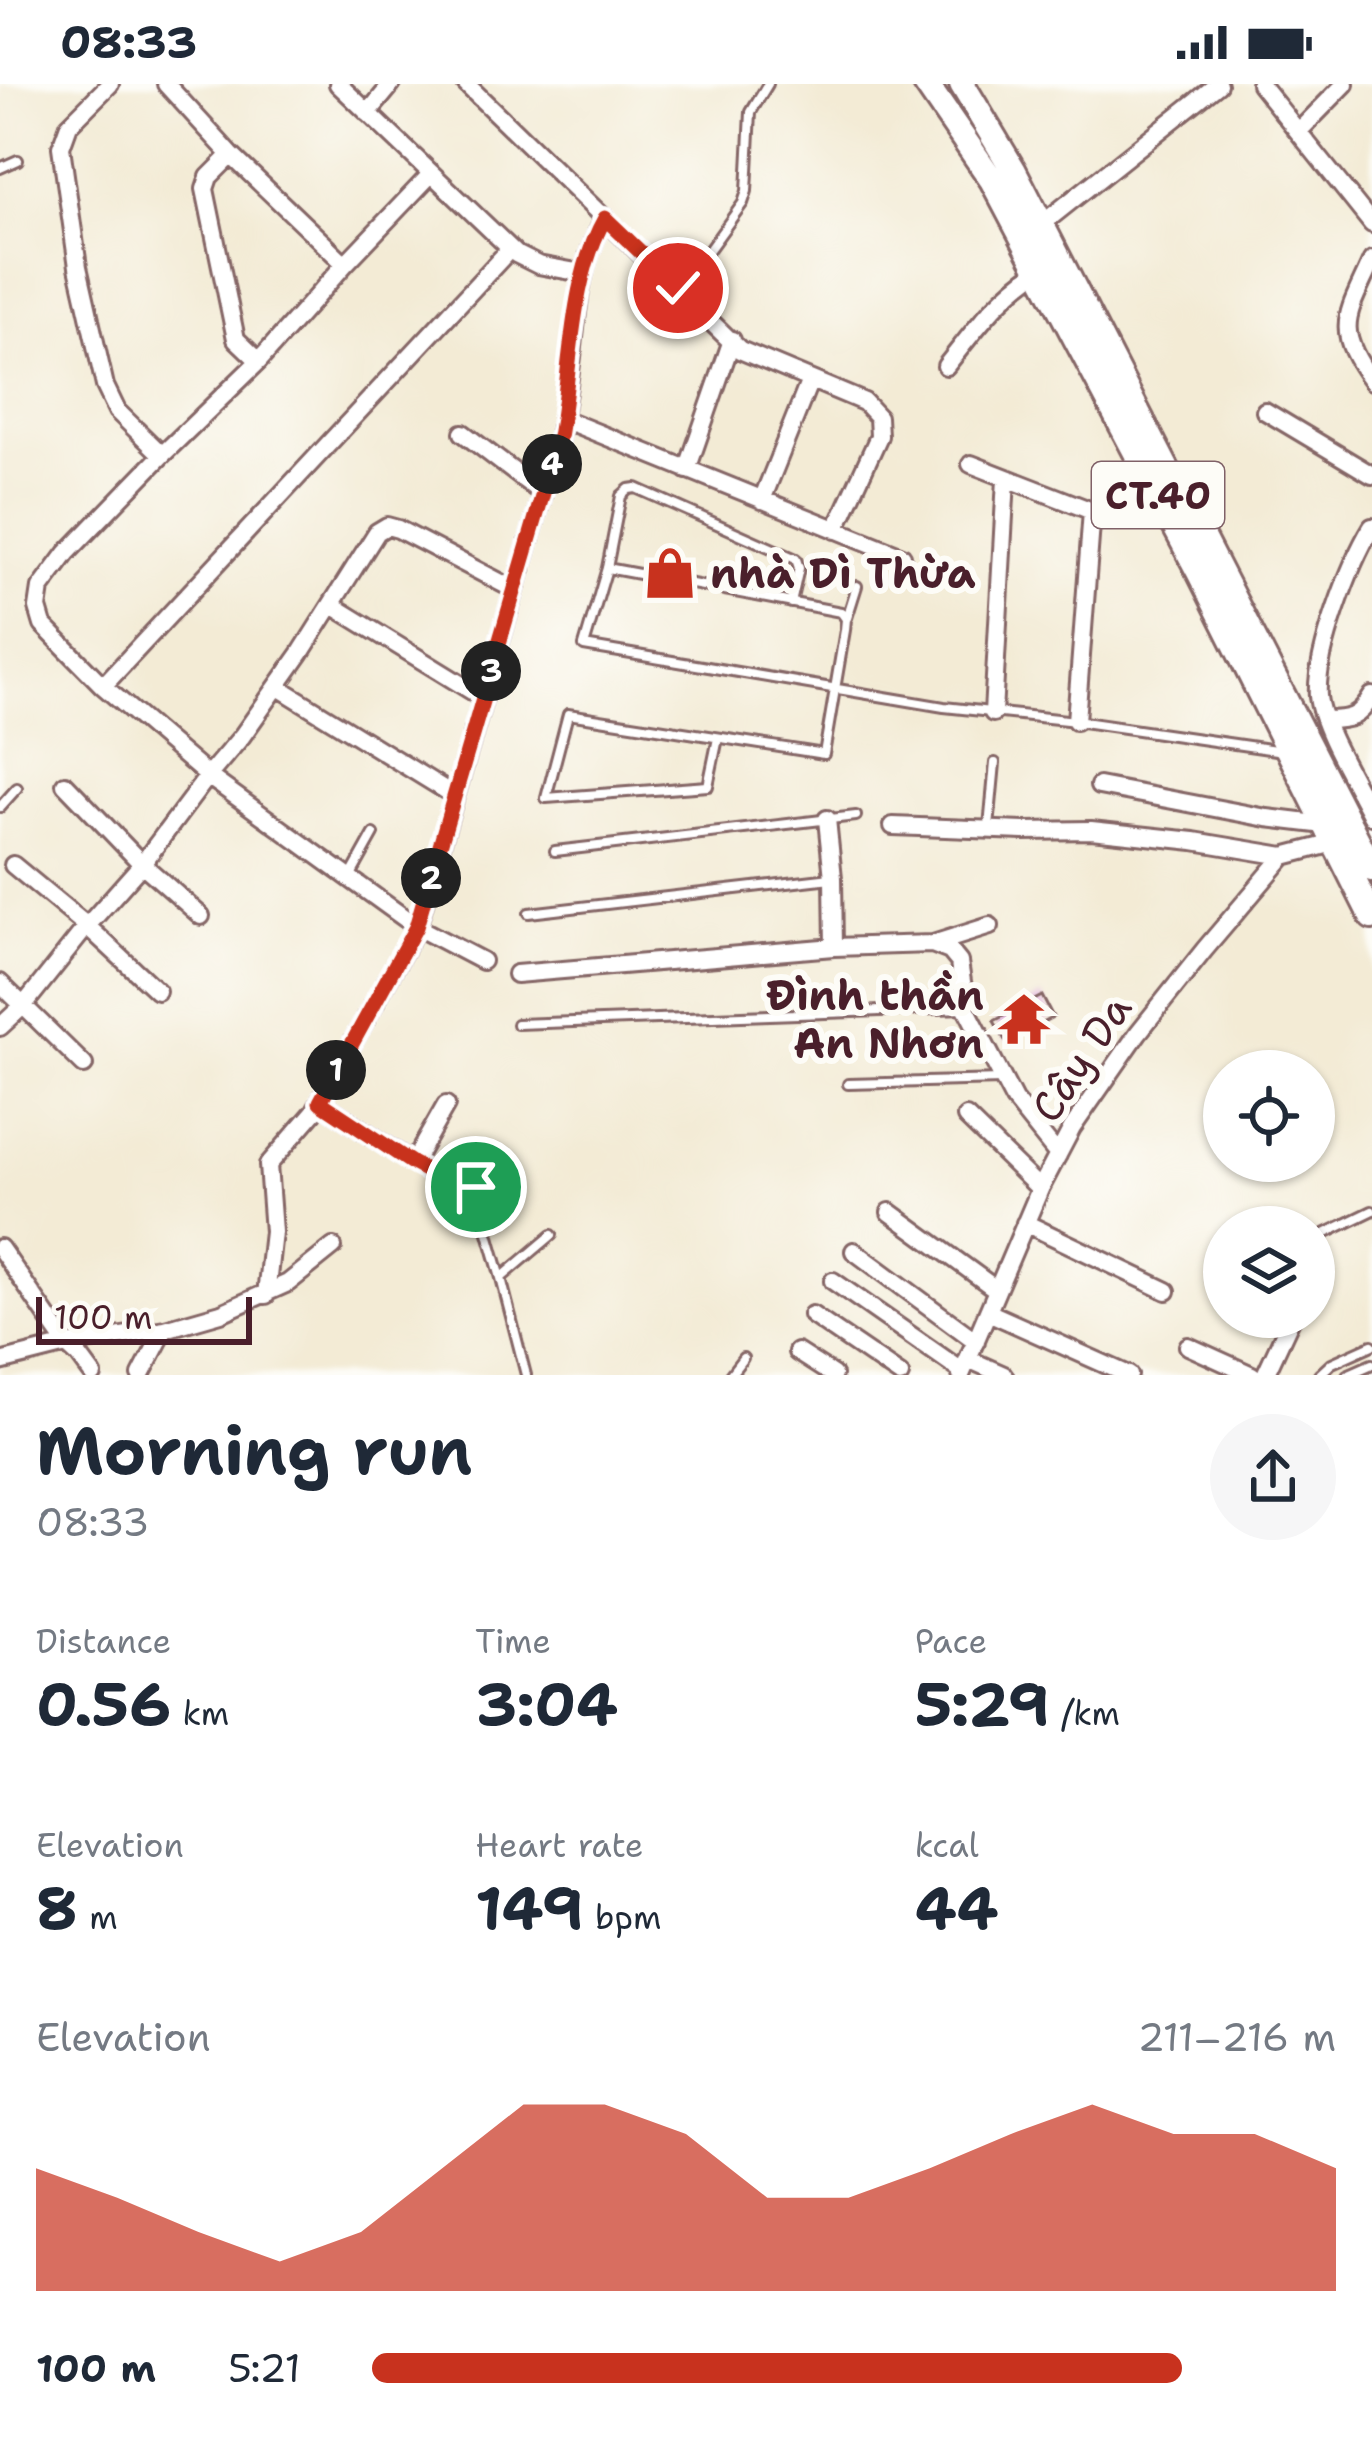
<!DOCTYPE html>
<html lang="en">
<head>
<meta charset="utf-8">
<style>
	:root { --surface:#fff; --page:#f6f6f7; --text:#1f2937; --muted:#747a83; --accent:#c8321e }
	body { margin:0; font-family:"Shantell Sans",sans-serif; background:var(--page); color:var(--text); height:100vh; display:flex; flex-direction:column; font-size:45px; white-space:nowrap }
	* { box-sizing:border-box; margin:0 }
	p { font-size:39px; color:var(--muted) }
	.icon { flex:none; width:66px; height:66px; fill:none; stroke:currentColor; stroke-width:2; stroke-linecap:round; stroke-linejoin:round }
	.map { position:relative; height:1291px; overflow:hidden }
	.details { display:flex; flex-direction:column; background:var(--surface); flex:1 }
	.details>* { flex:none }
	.controls { position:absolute; left:1203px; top:966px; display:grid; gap:24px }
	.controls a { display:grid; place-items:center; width:132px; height:132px; border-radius:50%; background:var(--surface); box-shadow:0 3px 9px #0004; font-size:60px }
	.scale { position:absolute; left:36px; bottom:30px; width:216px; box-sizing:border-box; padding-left:12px; border:6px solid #4a1f2b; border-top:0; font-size:33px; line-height:42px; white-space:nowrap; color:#4a1f2b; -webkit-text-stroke:9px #fdfcf7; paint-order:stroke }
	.pin { position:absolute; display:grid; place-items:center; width:102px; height:102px; color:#fff; margin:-51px; border:6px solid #fff; border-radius:50%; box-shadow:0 3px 12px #0007 }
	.km { position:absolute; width:60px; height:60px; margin:-30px; border-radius:50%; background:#222; color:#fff; font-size:33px; line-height:60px; text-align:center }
	.round { display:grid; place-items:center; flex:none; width:126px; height:126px; border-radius:63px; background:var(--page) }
	.summary { display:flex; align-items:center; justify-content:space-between; height:204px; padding:0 36px }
	h1 { font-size:66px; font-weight:700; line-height:90px }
	.figures { display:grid; grid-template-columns:repeat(3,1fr); gap:18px; height:204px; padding:12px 36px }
	.figures div { display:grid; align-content:center }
	.figures b { font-size:60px; font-weight:700 }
	.figures small { font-size:33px; font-weight:400 }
	.figures p { font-size:33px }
	.chart { height:336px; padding:24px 36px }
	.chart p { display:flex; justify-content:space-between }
	.chart svg { width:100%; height:216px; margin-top:12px; fill:var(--accent); opacity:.7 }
	ul { padding:0 36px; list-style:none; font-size:39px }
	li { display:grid; grid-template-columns:192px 144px 1fr; align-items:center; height:90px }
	li i { height:30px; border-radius:15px; background:var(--accent) }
	.status { display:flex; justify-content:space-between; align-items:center; height:84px; padding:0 60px; background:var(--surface); direction:ltr }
	.status svg { height:33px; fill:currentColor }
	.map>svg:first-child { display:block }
</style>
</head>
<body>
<div class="status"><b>08:33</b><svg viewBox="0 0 49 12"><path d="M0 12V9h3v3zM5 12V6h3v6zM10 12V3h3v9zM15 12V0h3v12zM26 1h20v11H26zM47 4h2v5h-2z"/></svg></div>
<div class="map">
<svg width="1372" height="1291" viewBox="0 0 1372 1291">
	<rect width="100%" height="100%" fill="#fdfcf7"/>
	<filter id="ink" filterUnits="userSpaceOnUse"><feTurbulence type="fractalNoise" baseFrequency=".00833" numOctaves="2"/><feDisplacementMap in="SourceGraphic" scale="24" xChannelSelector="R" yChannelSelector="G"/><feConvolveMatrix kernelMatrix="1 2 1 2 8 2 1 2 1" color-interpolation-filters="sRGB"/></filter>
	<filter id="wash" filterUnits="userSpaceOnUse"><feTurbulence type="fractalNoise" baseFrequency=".004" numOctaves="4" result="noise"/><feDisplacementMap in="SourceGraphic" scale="48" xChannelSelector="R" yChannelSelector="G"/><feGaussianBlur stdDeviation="2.7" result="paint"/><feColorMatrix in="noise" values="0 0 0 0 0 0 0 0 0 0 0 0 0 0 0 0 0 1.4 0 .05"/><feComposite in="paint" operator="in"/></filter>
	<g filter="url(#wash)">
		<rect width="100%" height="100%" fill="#f3ebd5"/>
		<g id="blocks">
			<path fill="#e0aedb" d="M1042,912L1053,933L1006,958L994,937Z"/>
		</g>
	</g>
	<g filter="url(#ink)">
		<use href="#blocks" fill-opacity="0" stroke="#856666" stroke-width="3"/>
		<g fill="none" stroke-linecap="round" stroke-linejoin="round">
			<g stroke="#856666" stroke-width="14">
				<path id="lane" d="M0,84L18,76
					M695,185L743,119L747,107L751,28L768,0
					M607,484L841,528L846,535L845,546L824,670L568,630L546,714L708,702L718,654
					M791,519L799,484L796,475L636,404L629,405L621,412L607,484L584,562L944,623L1076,637L1283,667
					M847,534L857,502
					M0,723L17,704
					M989,743L995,679
					M555,767L856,732
					M350,793L374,750
					M529,829L831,794
					M517,940L964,924
					M848,1000L1002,996
					M414,1080L455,1102L475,1104L501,1194
					M1314,1155L1372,1127
					M526,1291L501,1194L552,1151
					M730,1291L743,1274
					M1319,1291L1332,1279L1372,1261
					M1347,1291L1372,1280"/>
			</g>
			<g stroke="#856666" stroke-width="22">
				<path id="street" d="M110,0L69,41L61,63L78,183L105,302L117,327L162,371
					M166,0L231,71L345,180
					M338,0L516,170L538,181L582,189
					M466,0L740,266L864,318L878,333L879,352L836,446
					M1260,0L1372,140
					M368,29L392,0
					M1299,47L1345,0
					M231,71L209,93L205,105L236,255L259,277
					M431,90L345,180L259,277L162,371L67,469L41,504L38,524L43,541L103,602L208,692L417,843L482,877
					M1042,140L1218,0
					M1372,176C1348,231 1332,243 1372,297
					M946,282C975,246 999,211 1039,186
					M1265,327L1372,391
					M563,335L902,472
					M463,349L543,410
					M971,380L1092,427L1076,637
					M687,386L732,256
					M762,416L810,296
					M1372,443C1350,479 1315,571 1318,612C1321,644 1357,701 1372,732
					M332,521L483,614
					M103,602L510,165
					M278,603L455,712
					M993,629L1006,395
					M1325,636C1350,636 1359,634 1372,612
					M65,700L142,780L201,832
					M1099,702L1267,734L1325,741
					M827,735L833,794L834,863
					M893,742L1024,747L1091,746L1194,757L1284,772
					M13,781L87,842L157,907
					M933,860L990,842
					M516,890L834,863L932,860L950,867L959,878L966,924L1014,1016L1058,1071
					M0,899L84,981
					M0,943L24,921L87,842L142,780L208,692L242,652L300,570L377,448L387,442L398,445L515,506
					M320,1018L413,1079L446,1021
					M966,1033L1040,1105
					M890,1128L997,1206
					M1025,1139L1167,1207
					M0,1164L67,1261L79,1272L93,1291
					M854,1167L976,1257
					M833,1197L962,1287
					M266,1211L273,1148L268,1081L314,1028L417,843L558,358C564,330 568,302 572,273C577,224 580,178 605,134
					M988,1228L1129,1291
					M812,1231L900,1291
					M1188,1262L1252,1291
					M797,1268L833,1291
					M968,1275L1004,1291
					M0,1278L67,1261L165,1245L221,1229L288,1199L333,1163
					M141,1291L165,1245
					M961,1291L1040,1105L1072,1044L1138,949L1205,865L1284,772L1334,759
					M1265,1291L1292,1233"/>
			</g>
			<g stroke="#856666" stroke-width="30">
				<path id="primary" d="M926,0L992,96L1199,488L1372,833
					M962,0L1014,87L1372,785"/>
			</g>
			<use href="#lane" stroke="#fff" stroke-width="8"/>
			<use href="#street" stroke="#fff" stroke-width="16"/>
			<use href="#primary" stroke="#fff" stroke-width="24"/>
		</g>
	</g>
	<g fill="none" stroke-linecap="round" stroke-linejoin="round" filter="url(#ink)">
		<g stroke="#fff" stroke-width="24">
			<path id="route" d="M476,1103L455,1102L412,1079L320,1018L416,843L558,358C572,287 569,197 605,134L678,204"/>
		</g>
		<use href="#route" stroke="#c8321e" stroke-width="15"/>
	</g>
	<defs>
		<g id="shop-bare" transform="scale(4.14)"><path d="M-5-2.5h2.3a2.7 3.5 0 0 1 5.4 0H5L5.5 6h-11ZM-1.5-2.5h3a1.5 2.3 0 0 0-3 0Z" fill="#c8321e" stroke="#fdfcf7" stroke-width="2.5" paint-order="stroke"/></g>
		<g id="temple-bare" transform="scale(4.14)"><path d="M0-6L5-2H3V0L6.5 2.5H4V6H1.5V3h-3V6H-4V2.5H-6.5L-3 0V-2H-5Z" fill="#c8321e" stroke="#fdfcf7" stroke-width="2.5" paint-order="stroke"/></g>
	</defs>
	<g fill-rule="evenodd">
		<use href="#shop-bare" x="670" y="489"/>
		<use href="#temple-bare" x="1024" y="935"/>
	</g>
	<g text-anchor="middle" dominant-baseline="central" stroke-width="12" stroke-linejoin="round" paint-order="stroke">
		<rect fill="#fdfcf7" stroke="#806168" stroke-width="3" x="1092" y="378" width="132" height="66" rx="9"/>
		<g font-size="39" font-weight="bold" fill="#4a1f2b">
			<text x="1158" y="411">CT.40</text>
		</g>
		<g font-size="42" font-weight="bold" fill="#4a1f2b" stroke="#fdfcf7" text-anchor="start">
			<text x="710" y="489">nhà Dì Thừa</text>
			<text x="984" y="911" text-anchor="end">Đình thần<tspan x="984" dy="48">An Nhơn</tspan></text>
		</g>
		<g font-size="42" fill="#4a1f2b" stroke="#fdfcf7">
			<text transform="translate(1081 974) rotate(-56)">Cây Da</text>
		</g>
	</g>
</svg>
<div class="controls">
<a><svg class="icon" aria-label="locate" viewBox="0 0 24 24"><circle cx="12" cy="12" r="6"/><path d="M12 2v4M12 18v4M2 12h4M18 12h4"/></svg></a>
<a><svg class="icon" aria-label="layers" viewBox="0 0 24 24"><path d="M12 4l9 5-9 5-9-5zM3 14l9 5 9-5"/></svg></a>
</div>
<div class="scale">100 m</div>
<div class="pin" style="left:476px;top:1103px;background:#1e9e55"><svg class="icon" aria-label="arrive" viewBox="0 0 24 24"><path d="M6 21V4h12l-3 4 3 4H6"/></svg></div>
<div class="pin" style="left:678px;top:204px;background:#d93025"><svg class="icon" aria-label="check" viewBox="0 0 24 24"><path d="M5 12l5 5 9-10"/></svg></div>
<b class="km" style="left:336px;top:986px">1</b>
<b class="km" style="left:431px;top:794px">2</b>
<b class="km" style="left:491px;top:587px">3</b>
<b class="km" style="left:552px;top:380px">4</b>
</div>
<section class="details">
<div class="summary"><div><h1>Morning run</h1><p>08:33</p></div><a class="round"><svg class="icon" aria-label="share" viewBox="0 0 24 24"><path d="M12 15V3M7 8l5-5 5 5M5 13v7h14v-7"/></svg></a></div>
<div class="figures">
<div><p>Distance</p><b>0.56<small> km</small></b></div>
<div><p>Time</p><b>3:04</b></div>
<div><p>Pace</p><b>5:29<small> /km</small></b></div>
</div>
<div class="figures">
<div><p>Elevation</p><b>8<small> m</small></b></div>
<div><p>Heart rate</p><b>149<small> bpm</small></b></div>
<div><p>kcal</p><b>44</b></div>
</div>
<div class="chart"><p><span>Elevation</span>211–216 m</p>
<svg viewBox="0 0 160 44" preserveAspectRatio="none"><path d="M0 44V19L10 25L20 32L30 38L40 32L50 19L60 6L70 6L80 12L90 25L100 25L110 19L120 12L130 6L140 12L150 12L160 19V44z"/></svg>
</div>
<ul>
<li><b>100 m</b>5:21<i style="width:84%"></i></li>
</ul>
</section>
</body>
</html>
